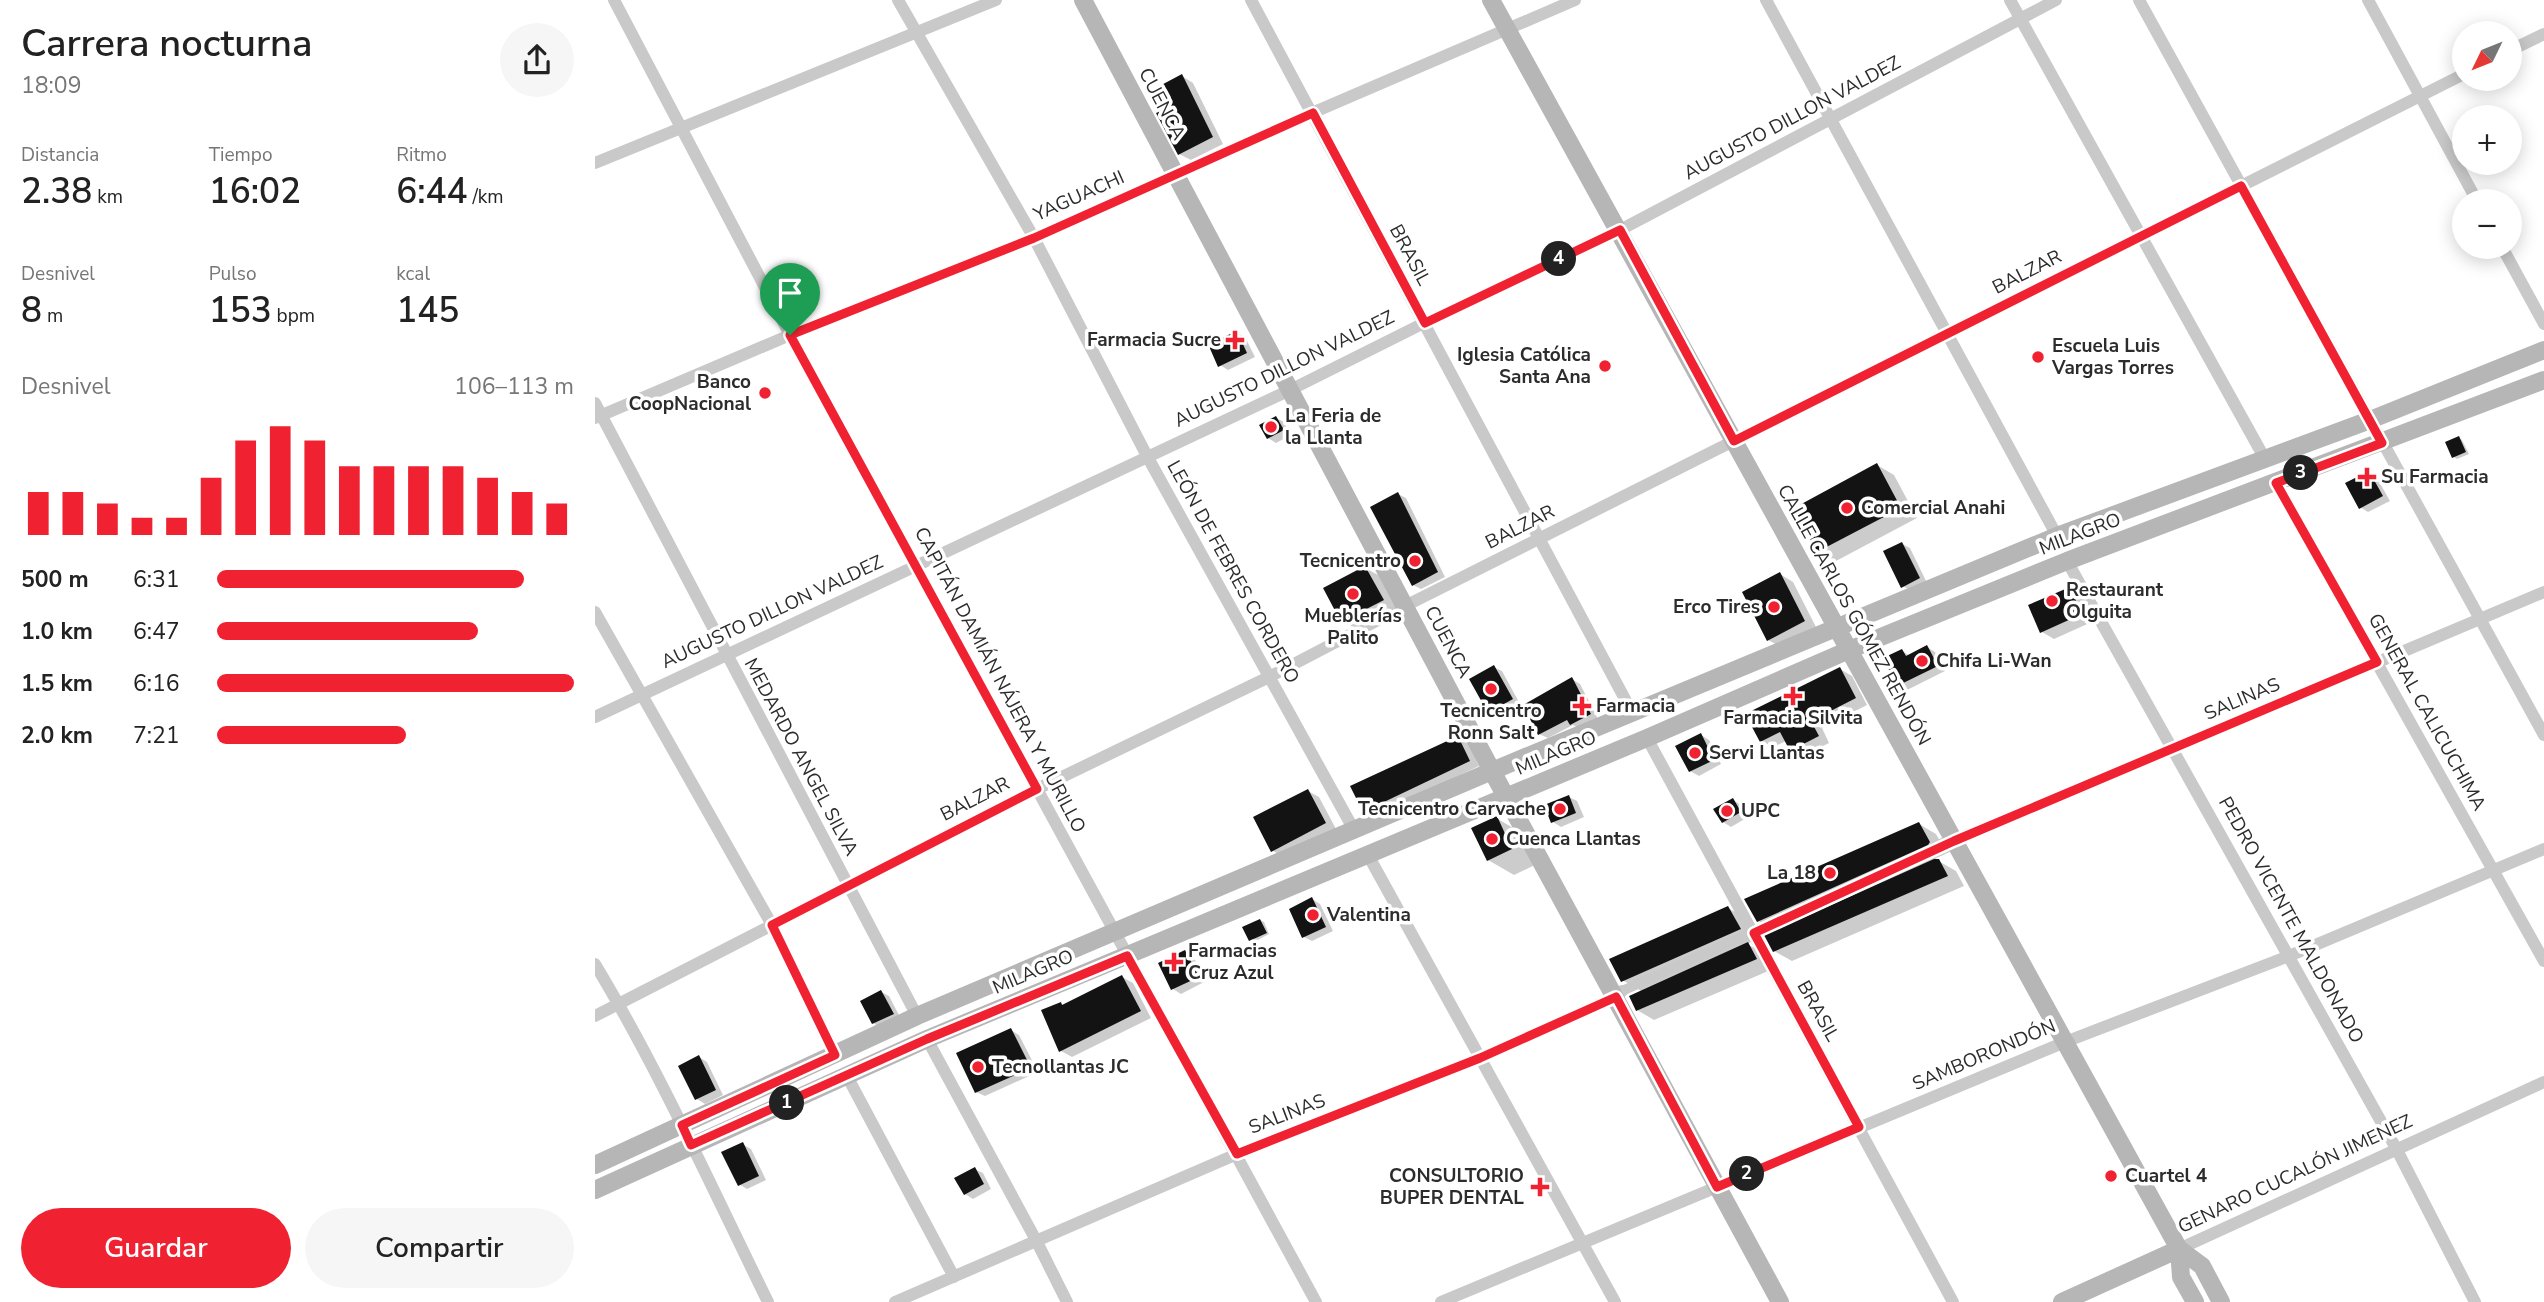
<!DOCTYPE html>
<html lang="es">
<head>
<meta charset="utf-8">
<style>
	:root { --surface:#fff; --page:#f6f6f6; --text:#222; --muted:#767676; --accent:#f02232 }
	body { margin:0; font-family:"Nunito Sans",sans-serif; background:var(--page); color:var(--text); height:100vh; display:flex; flex-direction:column; font-size:26px; white-space:nowrap }
	* { box-sizing:border-box; margin:0 }
	p { font-size:23px; color:var(--muted) }
	.icon { flex:none; width:38px; height:38px; fill:none; stroke:currentColor; stroke-width:2; stroke-linecap:round; stroke-linejoin:round }
	.map { position:relative; flex:1; overflow:hidden }
	.side { display:flex; flex-direction:column; background:var(--surface); width:595px }
	.side>* { flex:none }
	.needle { width:46px; rotate:227deg }
	.controls { position:absolute; left:1857px; top:21px; display:grid; gap:14px }
	.controls a { display:grid; place-items:center; width:70px; height:70px; border-radius:50%; background:var(--surface); box-shadow:0 4px 18px #0003; font-size:35px }
	.pin { position:absolute; display:grid; place-items:center; width:60px; height:60px; color:#fff; margin:-72px -30px; border-radius:50% 50% 50% 0; rotate:-45deg; box-shadow:0 0 7px #0007 }
	.pin .icon { rotate:45deg }
	.km { position:absolute; width:35px; height:35px; margin:-18px; border-radius:50%; background:#222; color:#fff; font-size:19px; line-height:35px; text-align:center }
	.round { display:grid; place-items:center; flex:none; width:74px; height:74px; border-radius:37px; background:var(--page) }
	.headline { display:flex; align-items:center; justify-content:space-between; height:119px; padding:0 21px }
	h1 { font-size:38px; font-weight:600; line-height:52px }
	.stats { display:grid; grid-template-columns:repeat(3,1fr); gap:10px; height:119px; padding:7px 21px }
	.stats div { display:grid; align-content:center }
	.stats b { font-size:35px; font-weight:600 }
	.stats small { font-size:19px; font-weight:400 }
	.stats p { font-size:19px }
	.chart { height:196px; padding:14px 21px }
	.chart p { display:flex; justify-content:space-between }
	.chart svg { width:100%; height:126px; margin-top:7px; stroke:var(--accent); stroke-width:6 }
	.button { display:flex; gap:14px; margin-top:auto; padding:14px 21px }
	.button a { flex:1; height:80px; border-radius:42px; background:var(--accent); color:#fff; font-size:28px; font-weight:600; line-height:80px; text-align:center }
	.button a+a { background:var(--page); color:var(--text) }
	ul { padding:0 21px; list-style:none; font-size:23px }
	li { display:grid; grid-template-columns:112px 84px 1fr; align-items:center; height:52px }
	li i { height:18px; border-radius:9px; background:var(--accent) }
	main { display:flex; flex:1; min-height:0 }
	.map>svg:first-child { display:block }
</style>
</head>
<body>
<main>
<section class="side">
<div class="headline"><div><h1>Carrera nocturna</h1><p>18:09</p></div><a class="round"><svg class="icon" aria-label="share" viewBox="0 0 24 24"><path d="M12 15V3M7 8l5-5 5 5M5 13v7h14v-7"/></svg></a></div>
<div class="stats">
<div><p>Distancia</p><b>2.38<small> km</small></b></div>
<div><p>Tiempo</p><b>16:02</b></div>
<div><p>Ritmo</p><b>6:44<small> /km</small></b></div>
</div>
<div class="stats">
<div><p>Desnivel</p><b>8<small> m</small></b></div>
<div><p>Pulso</p><b>153<small> bpm</small></b></div>
<div><p>kcal</p><b>145</b></div>
</div>
<div class="chart"><p><span>Desnivel</span>106–113 m</p>
<svg viewBox="0 0 160 44" preserveAspectRatio="none"><path d="M5 44V29M15 44V29M25 44V33M35 44V38M45 44V38M55 44V24M65 44V11M75 44V6M85 44V11M95 44V20M105 44V20M115 44V20M125 44V20M135 44V24M145 44V29M155 44V33"/></svg>
</div>
<ul>
<li><b>500 m</b>6:31<i style="width:86%"></i></li>
<li><b>1.0 km</b>6:47<i style="width:73%"></i></li>
<li><b>1.5 km</b>6:16<i style="width:100%"></i></li>
<li><b>2.0 km</b>7:21<i style="width:53%"></i></li>
</ul>
<div class="button"><a>Guardar</a><a>Compartir</a></div>
</section>
<div class="map">
<svg width="1949" height="1302" viewBox="0 0 1949 1302">
	<rect width="100%" height="100%" fill="#fff"/>
	<path fill="#0003" d="M587,76L598,83L628,144L596,160L584,154L569,111Z
		M642,333L650,337L660,357L633,370L625,365Z
		M681,418L689,422L696,435L681,443L673,438Z
		M1864,438L1867,440L1874,454L1862,459L1859,457Z
		M1282,465L1299,475L1322,518L1241,561L1224,551L1201,509Z
		M1774,473L1782,478L1795,501L1773,512L1765,507Z
		M803,494L811,498L850,577L826,589L818,585Z
		M1307,544L1315,548L1332,583L1316,591L1308,586Z
		M770,568L783,575L800,607L760,628L748,621Z
		M1185,574L1198,582L1222,629L1186,647L1173,640Z
		M1475,589L1487,596L1499,621L1459,639L1447,632Z
		M1332,647L1340,652L1350,671L1312,690L1303,685L1307,651L1315,656Z
		M898,667L907,671L925,704L903,716L895,712Z
		M1245,669L1257,676L1272,705L1227,728L1234,743L1208,756L1196,749L1191,741L1178,747L1166,741Z
		M977,679L985,684L1003,719L984,728L978,725L953,738L944,734Z
		M1106,735L1114,740L1126,764L1104,776L1095,771Z
		M863,738L873,743L884,766L779,816L769,810Z
		M713,791L724,797L741,829L689,857L678,851Z
		M974,797L982,801L989,817L966,827L958,822Z
		M1138,800L1146,805L1153,817L1136,827L1128,822Z
		M901,818L927,833L942,864L919,875L893,860Z
		M1324,824L1341,834L1351,852L1340,859L1361,871L1369,886L1197,961L1179,951L1182,931L1163,921Z
		M717,899L725,904L738,931L717,941L709,937Z
		M1133,908L1150,918L1162,939L1152,944L1170,954L1178,969L1059,1020L1042,1010L1048,992L1029,981L1017,959Z
		M665,920L669,922L674,934L659,942L655,940Z
		M590,952L598,956L611,981L586,994L578,989Z
		M527,977L538,983L556,1018L477,1057L466,1051V1004L470,1006Z
		M286,992L294,996L306,1019L286,1028L278,1023Z
		M416,1030L424,1035L443,1072L390,1096L381,1092Z
		M104,1057L112,1062L128,1095L110,1104L102,1099Z
		M147,1144L156,1149L171,1180L152,1189L144,1184Z
		M379,1169L388,1173L396,1189L378,1199L370,1194Z"/>
	<path fill="#131313" d="M587,74L618,137L583,155L561,113L567,110L557,90Z
		M642,331L652,353L623,367L613,344Z
		M681,416L689,430L672,439L664,425Z
		M1864,436L1871,452L1857,458L1850,442Z
		M1282,463L1306,508L1222,552L1199,508Z
		M1774,471L1788,496L1764,509L1750,483Z
		M803,492L843,572L817,586L775,507Z
		M1307,542L1325,578L1306,588L1288,551Z
		M770,566L789,600L746,622L728,588Z
		M1185,572L1210,621L1172,641L1147,592Z
		M1475,587L1487,614L1445,633L1433,605Z
		M1332,645L1343,666L1302,686L1288,658L1307,649L1311,656Z
		M899,665L918,699L893,713L874,679Z
		M1245,667L1261,698L1216,721L1224,736L1195,751L1185,732L1165,742L1150,714Z
		M977,677L996,714L975,725L972,720L943,735L928,705Z
		M1106,733L1119,760L1094,772L1080,746Z
		M863,736L875,761L768,812L755,786Z
		M713,789L731,823L676,852L658,817Z
		M974,795L981,813L956,823L949,805Z
		M1138,798L1146,812L1127,823L1118,809Z
		M902,816L917,849L892,861L876,828Z
		M1324,822L1335,842L1333,845L1162,922L1149,899Z
		M1339,859H1344L1353,876L1178,952L1169,935Z
		M717,897L731,927L707,938L694,909Z
		M1133,906L1146,929L1026,982L1014,959Z
		M665,919L672,933L654,941L647,927Z
		M1153,942L1162,959L1041,1011L1034,996Z
		M590,950L604,977L576,990L563,963Z
		M527,975L546,1011L464,1052L446,1010L466,1002L467,1005Z
		M286,990L299,1014L277,1024L265,1001Z
		M416,1028L436,1068L380,1093L361,1053Z
		M104,1055L121,1090L100,1100L83,1066Z
		M148,1142L164,1176L143,1186L126,1152Z
		M380,1167L389,1184L369,1195L359,1178Z"/>
	<g fill="none" stroke-linecap="round" stroke-linejoin="round">
		<path stroke="#c9c9c9" stroke-width="10" d="M1027,991L1342,849"/>
		<path stroke="#c9c9c9" stroke-width="12" d="M19,0L195,335L721,1302
			M303,0L439,238L552,456L759,830
			M656,0L1038,714
			M1171,0L1462,536
			M1415,0L1670,459
			M1544,0L1949,735
			M1773,0L1882,201
			M1914,51L1949,34
			M0,163L401,0
			M1907,247L1949,324
			M0,403L322,1016
			M0,418L195,335L439,238L717,113L980,0
			M1681,483L1949,961
			M1472,561L1802,1150L1880,1302
			M0,612L177,925L241,1055
			M0,717L695,390L829,323L1025,230L1461,0
			M1052,738L1358,1302
			M1359,841L1949,592
			M773,855L1020,1302
			M0,964C65,1072 117,1188 173,1302
			M0,1016L442,789L674,677L810,606L1869,74
			M332,1039L442,1242L472,1302
			M252,1076L359,1277
			M1584,1249L1949,1082
			M300,1302L642,1154L885,1058L1021,997L1027,991
			M846,1302L1470,1042L1694,956L1949,849"/>
		<path stroke="#c9c9c9" stroke-width="16" d="M1342,849L1359,841"/>
		<path stroke="#b6b6b6" stroke-width="18" d="M488,0L897,771L1185,1302
			M896,0L1584,1249L1607,1266L1626,1302
			M0,1165L322,1016L897,771L1462,536L1775,420L1949,350
			M0,1190L332,1039L1052,738L1254,650L1472,561L1949,380
			M1584,1249L1586,1277L1600,1302
			M1467,1302L1584,1249"/>
	</g>
	<g fill="none" stroke-linecap="round" stroke-linejoin="round">
		<g stroke="#fff" stroke-width="14">
			<path id="route" d="M718,113L830,323L1025,230L1139,441L1646,186L1787,443L1681,483L1782,662L1359,841L1159,933L1264,1127L1122,1187L1021,997L885,1058L642,1154L532,956L332,1039L96,1145L87,1125L240,1055L177,925L442,789L195,335L439,238Z"/>
		</g>
		<use href="#route" stroke="#f02232" stroke-width="9"/>
	</g>
	<g fill="#f02232" stroke="#fff" stroke-width="2.5">
		<path d="M636.5 329.5h7v7h7v7h-7v7h-7v-7h-7v-7h7z"/>
		<circle cx="1443" cy="357" r="7"/>
		<circle cx="1010" cy="366" r="7"/>
		<circle cx="170" cy="393" r="7"/>
		<circle cx="676" cy="427" r="7"/>
		<path d="M1768.5 466.5h7v7h7v7h-7v7h-7v-7h-7v-7h7z"/>
		<circle cx="1252" cy="508" r="7"/>
		<circle cx="820" cy="561" r="7"/>
		<circle cx="758" cy="594" r="7"/>
		<circle cx="1457" cy="601" r="7"/>
		<circle cx="1179" cy="607" r="7"/>
		<circle cx="1327" cy="661" r="7"/>
		<circle cx="896" cy="689" r="7"/>
		<path d="M1194.5 685.5h7v7h7v7h-7v7h-7v-7h-7v-7h7z"/>
		<path d="M983.5 695.5h7v7h7v7h-7v7h-7v-7h-7v-7h7z"/>
		<circle cx="1100" cy="753" r="7"/>
		<circle cx="965" cy="809" r="7"/>
		<circle cx="1132" cy="811" r="7"/>
		<circle cx="897" cy="839" r="7"/>
		<circle cx="1235" cy="873" r="7"/>
		<circle cx="718" cy="915" r="7"/>
		<path d="M575.5 951.5h7v7h7v7h-7v7h-7v-7h-7v-7h7z"/>
		<circle cx="383" cy="1067" r="7"/>
		<circle cx="1516" cy="1176" r="7"/>
		<path d="M941.5 1176.5h7v7h7v7h-7v7h-7v-7h-7v-7h7z"/>
	</g>
	<g text-anchor="middle" dominant-baseline="central" stroke-width="7" stroke-linejoin="round" paint-order="stroke">
		<g font-size="19" fill="#2c2c2c" stroke="#fff">
			<text transform="translate(567 104) rotate(62)">CUENCA</text>
			<text transform="translate(1197 118) rotate(-28)">AUGUSTO DILLON VALDEZ</text>
			<text transform="translate(484 196) rotate(-24)">YAGUACHI</text>
			<text transform="translate(815 255) rotate(62)">BRASIL</text>
			<text transform="translate(1432 272) rotate(-27)">BALZAR</text>
			<text transform="translate(689 369) rotate(-26)">AUGUSTO DILLON VALDEZ</text>
			<text transform="translate(925 527) rotate(-27)">BALZAR</text>
			<text transform="translate(1485 534) rotate(-21)">MILAGRO</text>
			<text transform="translate(638 572) rotate(61)">LEÓN DE FEBRES CORDERO</text>
			<text transform="translate(177 612) rotate(-25)">AUGUSTO DILLON VALDEZ</text>
			<text transform="translate(1259 615) rotate(61)">CALLE CARLOS GÓMEZ RENDÓN</text>
			<text transform="translate(853 642) rotate(62)">CUENCA</text>
			<text transform="translate(405 680) rotate(62)">CAPITÁN DAMIÁN NÁJERA Y MURILLO</text>
			<text transform="translate(1647 699) rotate(-23)">SALINAS</text>
			<text transform="translate(1832 712) rotate(61)">GENERAL CALICUCHIMA</text>
			<text transform="translate(961 753) rotate(-23)">MILAGRO</text>
			<text transform="translate(206 757) rotate(62)">MEDARDO ANGEL SILVA</text>
			<text transform="translate(380 799) rotate(-27)">BALZAR</text>
			<text transform="translate(1696 920) rotate(61)">PEDRO VICENTE MALDONADO</text>
			<text transform="translate(438 972) rotate(-23)">MILAGRO</text>
			<text transform="translate(1223 1011) rotate(61)">BRASIL</text>
			<text transform="translate(1389 1055) rotate(-23)">SAMBORONDÓN</text>
			<text transform="translate(692 1114) rotate(-21)">SALINAS</text>
			<text transform="translate(1700 1174) rotate(-25)">GENARO CUCALÓN JIMENEZ</text>
		</g>
		<g font-size="19" font-weight="bold" fill="#2c2c2c" stroke="#fff" text-anchor="start">
			<text x="626" y="340" text-anchor="end">Farmacia Sucre</text>
			<text x="1457" y="346">Escuela Luis<tspan x="1457" dy="22">Vargas Torres</tspan></text>
			<text x="996" y="355" text-anchor="end">Iglesia Católica<tspan x="996" dy="22">Santa Ana</tspan></text>
			<text x="156" y="382" text-anchor="end">Banco<tspan x="156" dy="22">CoopNacional</tspan></text>
			<text x="690" y="416">La Feria de<tspan x="690" dy="22">la Llanta</tspan></text>
			<text x="1786" y="477">Su Farmacia</text>
			<text x="1266" y="508">Comercial Anahi</text>
			<text x="806" y="561" text-anchor="end">Tecnicentro</text>
			<text x="1471" y="590">Restaurant<tspan x="1471" dy="22">Olguita</tspan></text>
			<text x="1165" y="607" text-anchor="end">Erco Tires</text>
			<text x="758" y="616" text-anchor="middle">Mueblerías<tspan x="758" dy="22">Palito</tspan></text>
			<text x="1341" y="661">Chifa Li-Wan</text>
			<text x="1001" y="706">Farmacia</text>
			<text x="896" y="711" text-anchor="middle">Tecnicentro<tspan x="896" dy="22">Ronn Salt</tspan></text>
			<text x="1198" y="718" text-anchor="middle">Farmacia Silvita</text>
			<text x="1114" y="753">Servi Llantas</text>
			<text x="951" y="809" text-anchor="end">Tecnicentro Carvache</text>
			<text x="1146" y="811">UPC</text>
			<text x="911" y="839">Cuenca Llantas</text>
			<text x="1221" y="873" text-anchor="end">La 18</text>
			<text x="732" y="915">Valentina</text>
			<text x="593" y="951">Farmacias<tspan x="593" dy="22">Cruz Azul</tspan></text>
			<text x="397" y="1067">Tecnollantas JC</text>
			<text x="929" y="1176" text-anchor="end">CONSULTORIO<tspan x="929" dy="22">BUPER DENTAL</tspan></text>
			<text x="1530" y="1176">Cuartel 4</text>
		</g>
	</g>
</svg>
<div class="controls">
<a><svg class="needle" viewBox="-14 -14 28 28"><path d="M0-13l5 13h-10z" fill="#e53935"/><path d="M0 13l5-13h-10z" fill="#767676"/></svg></a>
<a>+</a>
<a>−</a>
</div>
<div class="pin" style="left:195px;top:335px;background:#1e9e55"><svg class="icon" aria-label="arrive" viewBox="0 0 24 24"><path d="M6 21V4h12l-3 4 3 4H6"/></svg></div>
<b class="km" style="left:192px;top:1103px">1</b>
<b class="km" style="left:1152px;top:1174px">2</b>
<b class="km" style="left:1706px;top:473px">3</b>
<b class="km" style="left:964px;top:259px">4</b>
</div>
</main>
</body>
</html>
